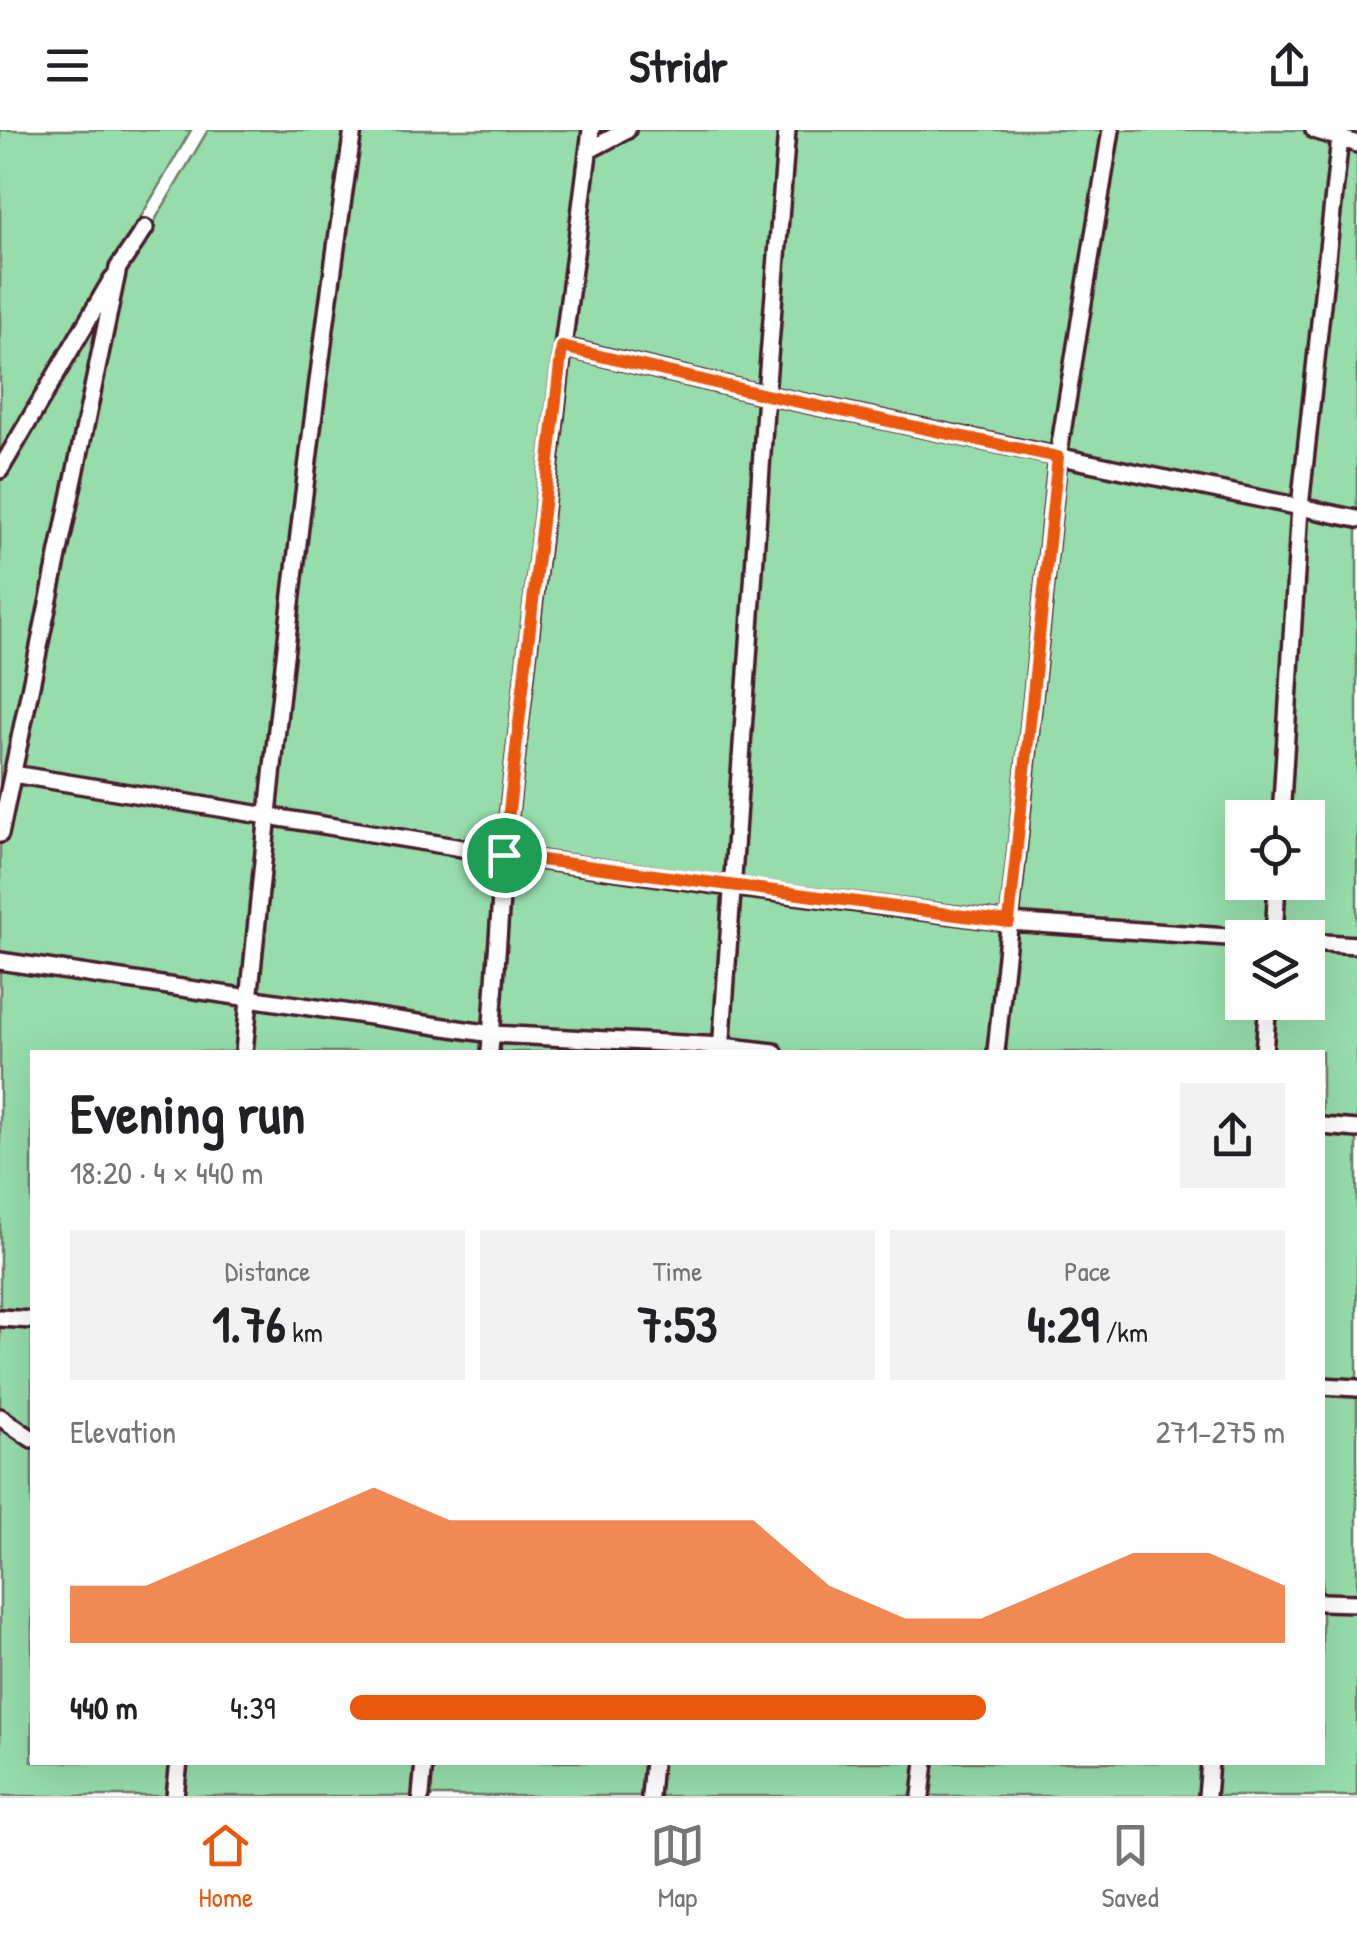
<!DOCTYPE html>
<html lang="en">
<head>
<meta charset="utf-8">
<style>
	:root { --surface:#fff; --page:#f2f2f2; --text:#202124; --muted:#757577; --line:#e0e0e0; --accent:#ea580c }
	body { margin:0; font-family:"Patrick Hand",sans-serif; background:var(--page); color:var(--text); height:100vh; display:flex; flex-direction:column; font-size:38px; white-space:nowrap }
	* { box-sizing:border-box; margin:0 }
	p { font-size:32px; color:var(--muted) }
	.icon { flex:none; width:55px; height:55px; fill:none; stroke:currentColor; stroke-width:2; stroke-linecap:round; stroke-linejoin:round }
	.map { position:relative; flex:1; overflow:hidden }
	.panel { position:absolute; left:30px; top:920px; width:1295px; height:715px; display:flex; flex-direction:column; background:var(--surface); border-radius:0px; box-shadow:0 10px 40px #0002 }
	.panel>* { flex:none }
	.controls { position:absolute; left:1225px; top:670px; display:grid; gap:20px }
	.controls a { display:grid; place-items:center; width:100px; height:100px; border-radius:0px; background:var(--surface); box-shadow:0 10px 40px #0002; font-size:50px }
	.pin { position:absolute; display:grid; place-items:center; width:85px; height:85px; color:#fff; margin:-42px; border:5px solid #fff; border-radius:50%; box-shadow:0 2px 10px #0007 }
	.round { display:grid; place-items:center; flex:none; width:105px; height:105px; border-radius:0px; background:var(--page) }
	.head { display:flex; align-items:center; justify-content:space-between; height:170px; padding:0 40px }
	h1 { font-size:55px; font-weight:700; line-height:75px }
	.stats { display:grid; grid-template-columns:repeat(3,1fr); gap:15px; height:170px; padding:10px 40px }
	.stats div { display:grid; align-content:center; border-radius:0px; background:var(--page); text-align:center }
	.stats b { font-size:50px; font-weight:700 }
	.stats small { font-size:28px; font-weight:400 }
	.stats p { font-size:28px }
	.chart { height:280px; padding:20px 40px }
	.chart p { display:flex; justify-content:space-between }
	.chart svg { width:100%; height:180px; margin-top:10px; fill:var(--accent); opacity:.7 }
	ul { padding:0 40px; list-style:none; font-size:32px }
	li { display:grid; grid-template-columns:160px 120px 1fr; align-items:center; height:75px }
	li i { height:25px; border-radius:12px; background:var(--accent) }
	header { display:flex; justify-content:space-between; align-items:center; height:130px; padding:0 40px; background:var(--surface); font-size:45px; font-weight:700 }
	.tab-bar { display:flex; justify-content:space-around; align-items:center; height:140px; border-top:2px solid var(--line); background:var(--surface); font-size:28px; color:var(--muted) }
	.tab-bar a { display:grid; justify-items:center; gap:5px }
	.tab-bar .current { color:var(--accent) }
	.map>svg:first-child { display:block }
</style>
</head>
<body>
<header><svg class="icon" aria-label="menu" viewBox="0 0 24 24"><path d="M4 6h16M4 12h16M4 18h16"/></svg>Stridr<svg class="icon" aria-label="share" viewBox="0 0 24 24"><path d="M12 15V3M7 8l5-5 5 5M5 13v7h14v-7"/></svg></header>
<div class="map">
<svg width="1357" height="1666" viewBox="0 0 1357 1666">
	<rect width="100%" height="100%" fill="#fff"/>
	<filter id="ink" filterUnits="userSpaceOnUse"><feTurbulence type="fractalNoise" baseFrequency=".01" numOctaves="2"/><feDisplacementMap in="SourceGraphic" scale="20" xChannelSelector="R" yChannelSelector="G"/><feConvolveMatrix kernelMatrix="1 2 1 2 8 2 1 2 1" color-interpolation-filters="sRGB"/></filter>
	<g filter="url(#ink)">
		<path fill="#96ddab" stroke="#707e6b" stroke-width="2.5" fill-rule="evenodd" d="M0,0H191L0,331Z
			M208,0H1315L1357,14V1666H0V341L7,342ZM1242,688H1308V752H1242ZM1242,808H1308V872H1242ZM32,922H1322V1632H32Z"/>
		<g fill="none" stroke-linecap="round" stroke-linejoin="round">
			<g stroke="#4a1f2b" stroke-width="22">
				<path id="lane" d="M1314,0L1340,8
					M589,20L627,0
					M563,217L766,265L1357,389
					M0,340L112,149
					M13,644L504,725L732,757L1009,792L1242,808
					M1281,688L1300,377L1340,8L1357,14
					M0,704L118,138L145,98
					M1274,808L1277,752
					M1308,812L1357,815
					M0,831L492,904L722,916L774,922
					M244,922C274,614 307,306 353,0
					M490,922L504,725L563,217L591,0
					M721,922L766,265L787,0
					M996,922L1058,327L1111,0
					M1264,922L1268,872
					M1322,996L1357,999
					M0,1188L32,1190
					M1322,1256L1357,1258
					M0,1287L32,1309
					M1322,1472L1357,1473
					M175,1666L179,1632
					M421,1666L424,1632
					M650,1666L653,1632
					M921,1666L925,1632
					M1207,1666L1210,1632"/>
			</g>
			<use href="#lane" stroke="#fff" stroke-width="15"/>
		</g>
	</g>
	<g fill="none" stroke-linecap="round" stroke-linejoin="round" filter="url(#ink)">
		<g stroke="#fff" stroke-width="20">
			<path id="route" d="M562,217L766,265L1058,327L1009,792L504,725Z"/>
		</g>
		<use href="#route" stroke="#ea580c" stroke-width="12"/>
	</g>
</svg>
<div class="controls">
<a><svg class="icon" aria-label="locate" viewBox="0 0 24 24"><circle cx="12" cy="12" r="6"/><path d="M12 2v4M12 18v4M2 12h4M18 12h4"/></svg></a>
<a><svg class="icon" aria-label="layers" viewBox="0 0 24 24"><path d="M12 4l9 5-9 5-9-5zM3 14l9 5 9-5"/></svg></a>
</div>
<div class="pin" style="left:504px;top:725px;background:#1e9e55"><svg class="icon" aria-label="arrive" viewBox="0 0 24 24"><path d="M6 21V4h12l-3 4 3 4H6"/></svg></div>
<section class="panel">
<div class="head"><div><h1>Evening run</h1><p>18:20 · 4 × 440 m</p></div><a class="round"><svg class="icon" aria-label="share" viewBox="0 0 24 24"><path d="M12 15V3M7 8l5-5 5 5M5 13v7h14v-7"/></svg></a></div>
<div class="stats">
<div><p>Distance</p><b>1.76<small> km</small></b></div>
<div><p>Time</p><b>7:53</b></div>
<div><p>Pace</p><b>4:29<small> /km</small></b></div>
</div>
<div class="chart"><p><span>Elevation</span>271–275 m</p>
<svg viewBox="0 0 160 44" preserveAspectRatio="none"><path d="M0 44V30L10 30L20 22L30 14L40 6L50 14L60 14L70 14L80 14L90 14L100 30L110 38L120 38L130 30L140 22L150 22L160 30V44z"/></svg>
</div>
<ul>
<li><b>440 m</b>4:39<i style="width:68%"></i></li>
</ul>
</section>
</div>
<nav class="tab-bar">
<a class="current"><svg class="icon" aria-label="home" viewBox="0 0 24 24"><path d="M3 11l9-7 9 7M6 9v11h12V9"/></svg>Home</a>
<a><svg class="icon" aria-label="map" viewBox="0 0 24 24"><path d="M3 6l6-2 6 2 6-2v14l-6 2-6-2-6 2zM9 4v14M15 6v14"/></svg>Map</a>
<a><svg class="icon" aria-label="saved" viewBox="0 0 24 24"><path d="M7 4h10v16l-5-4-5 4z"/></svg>Saved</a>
</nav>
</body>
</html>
